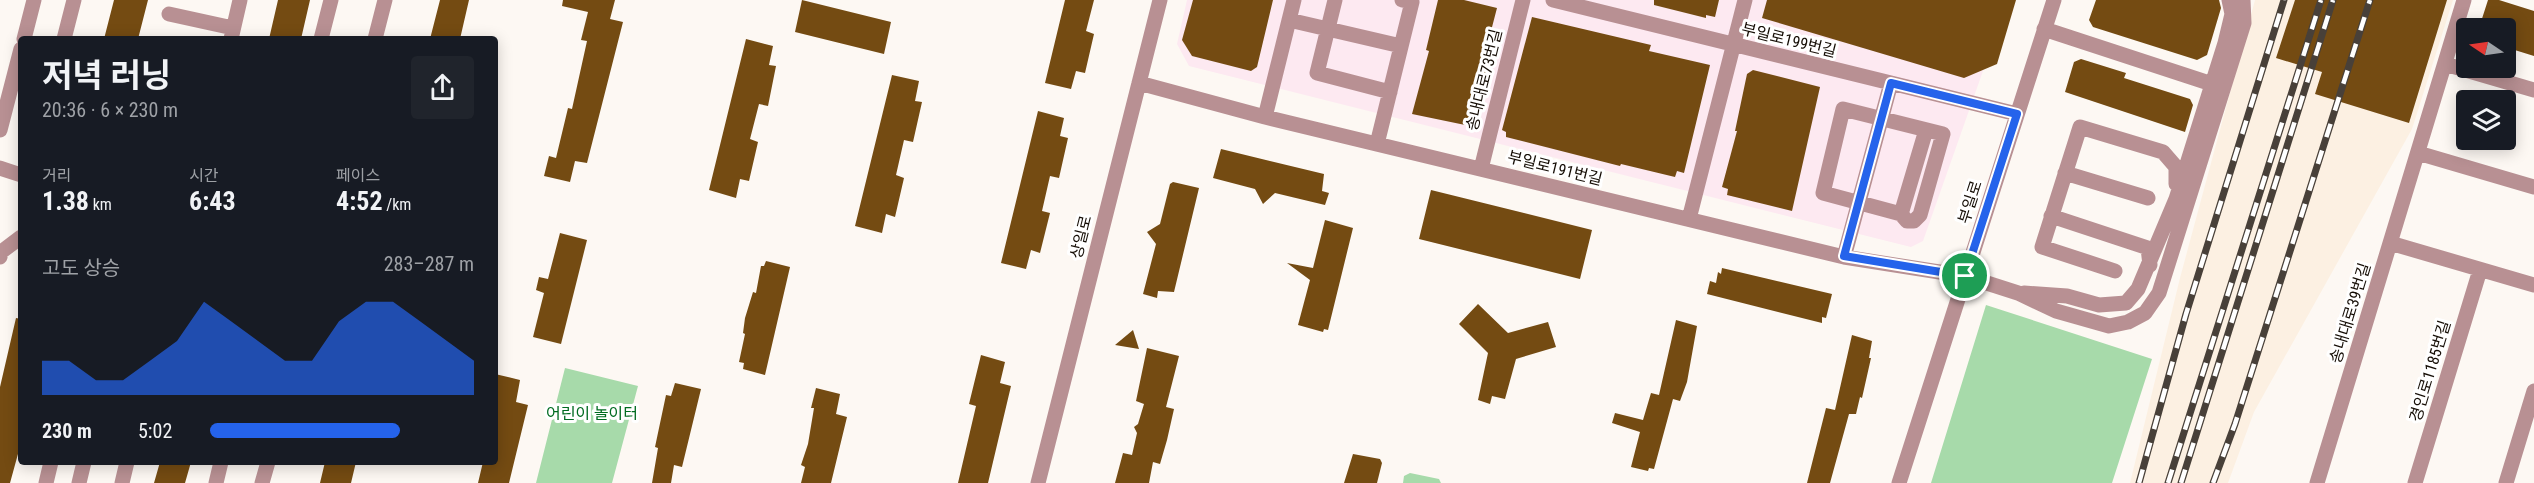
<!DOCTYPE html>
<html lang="ko">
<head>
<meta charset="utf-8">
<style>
	:root { --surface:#171b24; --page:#20242c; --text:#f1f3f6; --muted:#9ea1a6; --accent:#2563eb }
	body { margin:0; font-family:"Roboto Condensed","Noto Sans KR",sans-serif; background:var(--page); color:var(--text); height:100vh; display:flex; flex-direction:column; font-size:22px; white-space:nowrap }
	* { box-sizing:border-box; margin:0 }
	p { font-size:20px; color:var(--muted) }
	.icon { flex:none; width:33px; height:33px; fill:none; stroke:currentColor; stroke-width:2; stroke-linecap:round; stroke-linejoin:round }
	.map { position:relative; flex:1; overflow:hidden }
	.details { position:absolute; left:18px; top:36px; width:480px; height:429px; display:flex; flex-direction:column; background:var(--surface); border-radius:6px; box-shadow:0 3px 15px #0003 }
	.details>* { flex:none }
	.needle { width:39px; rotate:283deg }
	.tools { position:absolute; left:2456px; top:18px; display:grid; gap:12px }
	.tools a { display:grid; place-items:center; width:60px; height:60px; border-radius:6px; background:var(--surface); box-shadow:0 3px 15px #0003; font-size:30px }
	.pin { position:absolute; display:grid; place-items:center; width:51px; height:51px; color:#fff; margin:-26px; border:3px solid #fff; border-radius:50%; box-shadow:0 2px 6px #0007 }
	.round { display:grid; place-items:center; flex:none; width:63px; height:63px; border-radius:6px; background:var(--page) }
	.summary { display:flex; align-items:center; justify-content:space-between; height:102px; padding:0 24px }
	h1 { font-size:33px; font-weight:700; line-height:45px }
	.stats { display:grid; grid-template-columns:repeat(3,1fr); gap:9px; height:102px; padding:6px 24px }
	.stats div { display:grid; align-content:center }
	.stats b { font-size:26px; font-weight:700 }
	.stats small { font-size:16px; font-weight:400 }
	.stats p { font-size:16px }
	.chart { height:168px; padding:12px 24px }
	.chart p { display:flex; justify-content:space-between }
	.chart svg { width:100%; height:108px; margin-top:6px; fill:var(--accent); opacity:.7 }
	ul { padding:0 24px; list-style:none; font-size:20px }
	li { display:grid; grid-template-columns:96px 72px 1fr; align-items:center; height:45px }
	li i { height:15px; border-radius:8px; background:var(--accent) }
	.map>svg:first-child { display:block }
</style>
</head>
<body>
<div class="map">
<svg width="2534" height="483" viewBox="0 0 2534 483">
	<rect width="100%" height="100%" fill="#fdf8f3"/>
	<path fill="#fde9f1" d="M1187,0H2008L1923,241L1911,247L1189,66L1177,44Z"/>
	<path fill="#fcf0e2" d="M2255,0H2453L2412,129L2254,412L2228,483H2130L2180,278Z"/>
	<path fill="#a7daaa" d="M1986,305L2152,359L2112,483H1931Z
		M565,368L638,386L612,483H536Z
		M1410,473L1439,479L1441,483H1403L1404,476Z"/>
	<path fill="#744b12" d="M114,0H148L138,39H104Z
		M278,0H310L301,39H269Z
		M440,0H469L460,39H430Z
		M563,0H615L610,19L623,22L587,163L575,161L570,182L544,176L549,156L556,158L568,108L572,109L587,41L581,40L588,12L562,6Z
		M802,0L891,22L884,54L795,32Z
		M1065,0H1094L1086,31L1094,34L1085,73L1076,71L1071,89L1045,83Z
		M1193,0H1273L1257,67L1251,71L1192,56L1182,40Z
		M1438,0H1464L1497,8L1485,54L1487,55L1484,71H1487L1474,123L1470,126L1412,114L1429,51L1426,50Z
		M1654,0H1719L1715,17L1706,15V18L1654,5Z
		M1767,0H2016L1997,64L1964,78L1762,18Z
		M2096,0H2219L2221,8L2207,55L2197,60L2093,27L2089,20Z
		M2295,0H2447L2409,123L2315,94L2322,72L2276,58Z
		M2488,0H2499L2534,11V56L2505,47V28H2479Z
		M1532,17L1651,45L1649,51L1710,65L1684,173L1677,171L1675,177L1621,164L1620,166L1506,137V132L1502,130Z
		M746,39L773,46L769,65L776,66L768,106L759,104L750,139L758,142L749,181L740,179L736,198L709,190Z
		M2081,59L2126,73L2124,78L2190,99L2193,105L2185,132L2065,92L2074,62Z
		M1753,70L1820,87L1792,211L1727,195L1728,189L1722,187L1737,131H1735L1747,74Z
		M892,75L919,81L915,101L922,102L913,142L904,140L896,175L904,178L895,217L886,214L882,233L855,226Z
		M1038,111L1064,118L1060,136L1068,138L1059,178L1050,176L1042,211L1050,213L1040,253L1031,250L1026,269L1001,263Z
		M1221,149L1324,174L1322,191L1329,193L1325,205L1275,193L1263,204L1255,189L1213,178Z
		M1173,182L1199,188L1174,292L1158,291L1157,298L1143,294L1156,244L1147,232L1160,224L1170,184Z
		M1431,190L1592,230L1580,279L1419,239Z
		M1325,220L1353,228L1328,330L1324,329L1323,332L1298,325L1310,280L1287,263L1313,268Z
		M560,233L587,240L561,344L533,337L544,293L536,290L539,277L548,279Z
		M766,261L790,267L765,375L743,369L744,363L739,362L745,334L743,333L745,318L753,292L756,293L761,266H764Z
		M1722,268L1832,294L1826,318L1822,317V323L1707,294L1710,281L1716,283L1718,272L1721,274Z
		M1478,304L1508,333L1548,322L1556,347L1516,359L1505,399L1492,396L1490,404L1478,400L1488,353L1459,324Z
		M16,318L21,319V443L10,483H0V387Z
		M1676,320L1697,326L1687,382L1680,401L1673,399L1654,469L1649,468L1648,471L1631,467L1640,432L1612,423L1615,413L1643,420L1651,393L1659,395Z
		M1133,330L1139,349L1115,345Z
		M1852,335L1872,341L1869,358H1871L1862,398L1860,397L1856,414H1849L1830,483H1807L1826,408L1835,410Z
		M1147,348L1179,356L1166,407L1174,409L1167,440L1160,464L1153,462L1149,483H1115L1123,453L1132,455L1137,433L1134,427L1138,424L1144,404L1136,401Z
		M981,355L1005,362L1000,383L1011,386L988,483H958L976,406L969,404Z
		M495,374L520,380L516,402L528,405L509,483H478L483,462H495V411L498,397L495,396Z
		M675,383L701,389L682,467L674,465L671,483H652L658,448L655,447L666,395L671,396Z
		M816,388L840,394L836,414L847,417L831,483H801L805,467L801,465L808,444L814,408H811Z
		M1353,454L1380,459L1382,463L1377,483H1344Z
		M160,462H191L185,483H154Z
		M325,462H356L351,483H320Z"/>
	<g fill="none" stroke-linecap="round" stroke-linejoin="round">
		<path stroke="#b89093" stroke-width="15" d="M1335,0L1317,73L1390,92
			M1553,0L2017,114
			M169,14L233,28
			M1289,20L1401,46
			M2044,29L2212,84
			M24,39L34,0
			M64,39L74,0
			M231,39L240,0
			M321,39L331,0
			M375,39L385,0
			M2445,64L2534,90
			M1139,83L1265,117L1844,257L1965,276L2018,293L2056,311L2109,326L2128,322L2145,313L2159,293L2244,23L2243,0
			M1843,109L1943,134L1920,215L1914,221H1907L1901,214L1823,193Z
			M1265,117L1294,0
			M0,130L21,49
			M1377,144L1412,2L1402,0
			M2418,153L2534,187
			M0,168L21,175
			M1481,169L1523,0
			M2065,173L2148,198
			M1901,214L1926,130
			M2051,216L2148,248L2150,265
			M1689,219L1745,0
			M2390,243L2534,285
			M0,257L1,252L21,237
			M1844,257L1891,83
			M2115,271L2042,247L2080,127L2163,152L2176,167V184
			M2024,293L2067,296L2099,305L2126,303L2138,289L2176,199L2225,43L2232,14L2229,0
			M46,483L51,462
			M79,483L84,462
			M122,483L127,462
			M216,483L221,462
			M262,483L268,462
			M1038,483L1160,0
			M1899,483L2054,0
			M2317,483L2464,0
			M2415,483L2480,270
			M2506,483L2534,391"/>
		<g stroke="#484039" stroke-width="7">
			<path id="rail" d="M2139,483L2186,314L2284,0
				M2168,483L2321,0
				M2181,483L2333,0
				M2213,483L2235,424L2370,0"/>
		</g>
		<use href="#rail" stroke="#fff" stroke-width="4.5" stroke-dasharray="14" stroke-linecap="butt"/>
	</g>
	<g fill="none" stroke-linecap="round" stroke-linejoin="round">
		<g stroke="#fff" stroke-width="12">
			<path id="route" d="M1891,83L2017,114L1965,276L1844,256Z"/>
		</g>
		<use href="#route" stroke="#2563eb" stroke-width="8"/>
	</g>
	<g text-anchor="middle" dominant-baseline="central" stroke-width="6" stroke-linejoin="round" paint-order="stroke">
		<g font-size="16" fill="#150d05" stroke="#fff">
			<text transform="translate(1789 40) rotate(14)">부일로199번길</text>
			<text transform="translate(1484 80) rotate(-76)">송내대로73번길</text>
			<text transform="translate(1555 168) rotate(14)">부일로191번길</text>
			<text transform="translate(1970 202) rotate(-72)">부일로</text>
			<text transform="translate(1081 237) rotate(-76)">상일로</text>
			<text transform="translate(2350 313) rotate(-73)">송내대로39번길</text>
			<text transform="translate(2430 371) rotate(-73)">경인로1185번길</text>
		</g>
		<g font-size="16" fill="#006b20" stroke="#fff">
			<text x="592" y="413">어린이 놀이터</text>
		</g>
	</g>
</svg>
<div class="tools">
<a><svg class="needle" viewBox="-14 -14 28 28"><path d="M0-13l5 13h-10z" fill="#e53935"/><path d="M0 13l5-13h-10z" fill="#9ea1a6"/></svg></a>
<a><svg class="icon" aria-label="layers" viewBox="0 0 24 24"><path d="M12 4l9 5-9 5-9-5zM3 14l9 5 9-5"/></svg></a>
</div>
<div class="pin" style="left:1965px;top:276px;background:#1e9e55"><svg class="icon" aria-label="arrive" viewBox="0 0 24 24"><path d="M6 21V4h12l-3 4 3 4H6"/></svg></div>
<section class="details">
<div class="summary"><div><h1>저녁 러닝</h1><p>20:36 · 6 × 230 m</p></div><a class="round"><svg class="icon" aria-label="share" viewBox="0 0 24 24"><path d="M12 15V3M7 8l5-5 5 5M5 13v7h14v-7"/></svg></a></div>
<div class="stats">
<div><p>거리</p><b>1.38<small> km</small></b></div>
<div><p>시간</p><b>6:43</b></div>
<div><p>페이스</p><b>4:52<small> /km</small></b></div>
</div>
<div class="chart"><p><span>고도 상승</span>283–287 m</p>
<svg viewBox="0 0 160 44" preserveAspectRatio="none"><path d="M0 44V30L10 30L20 38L30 38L40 30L50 22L60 6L70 14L80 22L90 30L100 30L110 14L120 6L130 6L140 14L150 22L160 30V44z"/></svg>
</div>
<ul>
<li><b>230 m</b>5:02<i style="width:72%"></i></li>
</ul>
</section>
</div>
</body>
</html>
